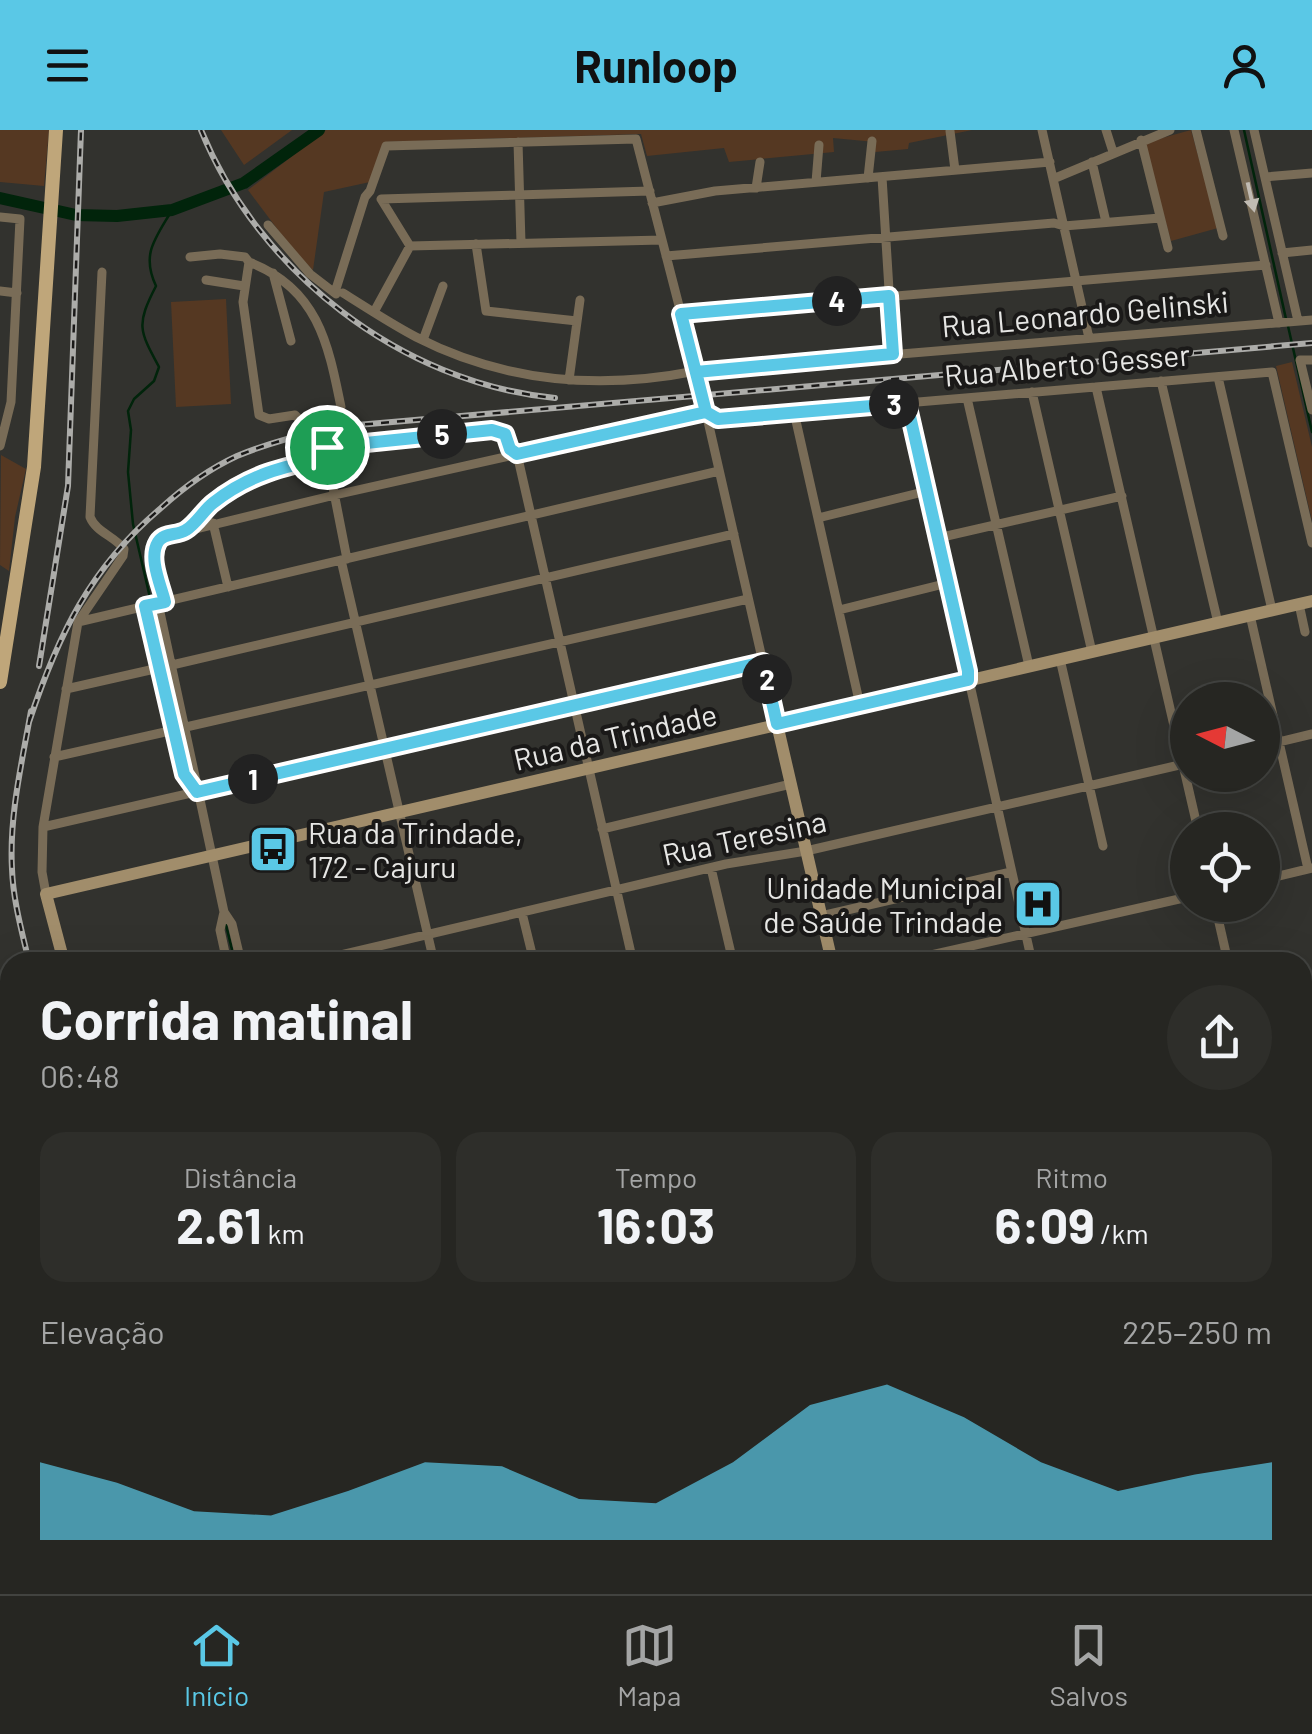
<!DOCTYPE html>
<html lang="pt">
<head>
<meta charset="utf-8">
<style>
	:root { --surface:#262622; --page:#2e2e2a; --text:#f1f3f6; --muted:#a4a5a5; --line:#424340; --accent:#5ac8e6 }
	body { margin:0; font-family:Barlow,sans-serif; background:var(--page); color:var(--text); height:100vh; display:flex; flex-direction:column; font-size:38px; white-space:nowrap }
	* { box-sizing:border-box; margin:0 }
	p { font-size:32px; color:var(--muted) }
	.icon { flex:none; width:55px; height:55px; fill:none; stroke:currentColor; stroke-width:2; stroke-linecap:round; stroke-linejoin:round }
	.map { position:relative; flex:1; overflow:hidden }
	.side { position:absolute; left:0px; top:822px; width:1312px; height:642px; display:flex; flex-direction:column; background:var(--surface); border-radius:30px 30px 0 0; box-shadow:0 10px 40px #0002,0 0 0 2px var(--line) }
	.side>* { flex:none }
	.needle { width:65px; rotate:276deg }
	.buttons { position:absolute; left:1170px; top:552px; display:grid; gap:20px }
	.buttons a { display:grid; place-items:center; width:110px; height:110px; border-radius:50%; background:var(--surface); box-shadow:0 10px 40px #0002,0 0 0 2px var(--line); font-size:50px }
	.pin { position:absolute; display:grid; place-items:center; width:85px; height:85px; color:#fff; margin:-42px; border:5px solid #fff; border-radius:50%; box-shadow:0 2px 10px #0007 }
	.km { position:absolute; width:50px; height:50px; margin:-25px; border-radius:50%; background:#222; color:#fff; font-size:28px; line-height:50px; text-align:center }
	.round { display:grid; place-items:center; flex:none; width:105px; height:105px; border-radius:52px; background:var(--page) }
	.overview { display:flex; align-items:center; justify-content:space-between; height:170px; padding:0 40px }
	h1 { font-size:55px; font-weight:700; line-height:75px }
	.figures { display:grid; grid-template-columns:repeat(3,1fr); gap:15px; height:170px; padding:10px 40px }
	.figures div { display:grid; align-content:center; border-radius:25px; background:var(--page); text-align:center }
	.figures b { font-size:50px; font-weight:700 }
	.figures small { font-size:28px; font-weight:400 }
	.figures p { font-size:28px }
	.chart { height:280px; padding:20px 40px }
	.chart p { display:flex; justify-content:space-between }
	.chart svg { width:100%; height:180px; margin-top:10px; fill:var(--accent); opacity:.7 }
	header { display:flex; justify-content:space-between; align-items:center; height:130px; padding:0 40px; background:var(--accent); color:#111; font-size:45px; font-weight:700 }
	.menu { display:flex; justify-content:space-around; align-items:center; height:140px; border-top:2px solid var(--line); background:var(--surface); font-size:28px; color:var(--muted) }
	.menu a { display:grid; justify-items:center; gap:5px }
	.menu .current { color:var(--accent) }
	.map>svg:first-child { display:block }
</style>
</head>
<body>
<header><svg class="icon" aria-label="menu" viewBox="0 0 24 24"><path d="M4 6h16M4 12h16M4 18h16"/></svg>Runloop<svg class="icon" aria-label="person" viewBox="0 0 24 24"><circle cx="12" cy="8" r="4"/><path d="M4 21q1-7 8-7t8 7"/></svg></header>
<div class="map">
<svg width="1312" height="1464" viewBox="0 0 1312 1464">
	<rect width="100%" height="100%" fill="#32322e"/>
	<path fill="#553822" d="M0,0H49L44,56L0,52Z
		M221,0H292L244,35Z
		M326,0H972L909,13L908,19L875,22V12L833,8L834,22L729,32L724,18L647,26L641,4L384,12L370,52L324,62L313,140L293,120L248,60Z
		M1191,0L1218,98L1171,111L1144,13Z
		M226,169L231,274L176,277L171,172Z
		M1292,232L1312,317V391L1276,236Z
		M1,325L26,339L15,387L9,441L0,435Z"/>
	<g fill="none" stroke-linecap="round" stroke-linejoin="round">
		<path stroke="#01240b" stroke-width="2.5" d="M1244,0L1286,189
			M1288,196L1312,302
			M151,472L133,394L128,342L131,300L128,281L134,269L154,251L159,237C139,200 136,195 156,156C141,124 155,109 172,80
			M153,479L181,603
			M226,795L235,832
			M144,1464L145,1455"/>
		<path stroke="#01240b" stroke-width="12" d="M0,68L76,85L117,86L172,80L244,53L319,0"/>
		<path stroke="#796c57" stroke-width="9" d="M1042,0L1089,208
			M1106,0L1113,22
			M1196,0L1223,106
			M1234,0L1279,193
			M1254,0L1298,191
			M950,1L955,40
			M1141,10L1168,118
			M518,12L521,113
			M1092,32L1106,92
			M882,47L893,224
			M1265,47L1312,43
			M868,48L872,11
			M1053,49L1170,0
			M816,52L819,15
			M756,58L760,32
			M381,69L650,61
			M652,73L715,61L1050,32
			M0,87L20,89L11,272L0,316
			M268,95L310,144L336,164
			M476,114L486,181L577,191
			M410,116L662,110
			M1282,123L1312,120
			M666,126L1054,93L1064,96L1160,88
			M190,127L220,124L245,127L249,132L243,172L259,285L269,289L295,285L327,317
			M249,132C317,158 328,212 341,277
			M273,143L291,211
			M206,150L244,156
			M336,159L365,67L370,61L386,16L636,9L702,265L777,594
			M0,161L17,163
			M343,163C367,178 391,194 416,207C504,252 600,260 696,241L1312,190
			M374,182L410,116L381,69
			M681,184L1266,135
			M423,210L443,156
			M1312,230H1300L1312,280
			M1218,247L1272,480
			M569,250L580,170
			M1161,251L1218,493
			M1096,257L1198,700
			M1032,262L1092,522
			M967,268L1029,536
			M907,273L1032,832
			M794,282L860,575
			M327,327L347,429
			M818,388L927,361
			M213,393L228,457
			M186,400C225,355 270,338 327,327L326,318L329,316L493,299L505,304L510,319L517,324L633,832
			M938,408L1122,366
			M341,430L434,832
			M165,472L154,425L163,407L335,365L706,282L718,289L1272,242L1312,413
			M158,473L224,782L232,794L241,832
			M1299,474L1305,502
			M145,476L184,644L197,662
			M839,480L948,453
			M1250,485L1308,739
			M78,492L719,341
			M1060,529L1103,716
			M172,535L734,404
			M66,559L159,538
			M186,597L748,469
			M1262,616L1312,604
			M54,627L174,600
			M43,697L763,532
			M602,699L791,654
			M711,738L733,832
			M1262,750L1312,738
			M46,764L42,742L43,697L78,492L123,426L124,419C114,406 96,402 90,387L102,142
			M1215,775L1228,832
			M224,782L220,800L227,832
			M522,783L534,832
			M821,786L1011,742
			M311,832L726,734L806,721L1188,633
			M900,832L1188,767
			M1302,871L1312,869
			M1302,1000L1312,998
			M1302,1156L1312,1198
			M1302,1268L1312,1266
			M1302,1335L1312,1333
			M1302,1402L1312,1400
			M182,1455L183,1464
			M375,1455L377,1464
			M1174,1455L1177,1464
			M101,1464L139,1455
			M438,1464L478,1455
			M1034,1464L1077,1455"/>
		<path stroke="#a18d6b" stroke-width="12" d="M777,594L832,832
			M64,832L46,764L1312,471
			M1302,1136L1312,1133
			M974,1455L976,1464"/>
		<path stroke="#bfa67a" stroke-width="14" d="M0,552L34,337L56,0
			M0,863L10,906
			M0,930L10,914
			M0,949L10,956
			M0,1163L10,1122
			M0,1433L10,1394"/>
		<g stroke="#acaca9" stroke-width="6">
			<path id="rail" d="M201,0C259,142 401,253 555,268
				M39,536L68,356L81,0
				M29,592C58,505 90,438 161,378C184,357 209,339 237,326C268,313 301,305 334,297L1312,213
				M29,832C22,802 13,770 12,739C9,686 22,632 31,581
				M0,1306L10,1267"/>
		</g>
		<use href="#rail" stroke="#1a1918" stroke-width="2.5" stroke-dasharray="8" stroke-linecap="butt"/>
	</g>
	<defs><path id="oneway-solid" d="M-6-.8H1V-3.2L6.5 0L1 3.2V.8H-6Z" transform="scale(2.5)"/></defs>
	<use fill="#c0bbb3" href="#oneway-solid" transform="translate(1251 67) rotate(77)"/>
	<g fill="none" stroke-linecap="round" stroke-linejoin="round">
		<g stroke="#fff" stroke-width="20">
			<path id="route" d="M327,317V328C284,336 248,345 213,373C204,380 196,394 186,400C177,406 164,402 158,412C148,428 161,455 165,472L145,476L184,644L197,662L763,532L777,594L968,550V541L907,273L718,289L706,282L696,242L893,224L889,166L681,184L706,282L517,324L510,319L505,304L492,300L327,317"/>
		</g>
		<use href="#route" stroke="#5ac8e6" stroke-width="12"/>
	</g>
	<defs>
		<g id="bus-square" transform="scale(2.5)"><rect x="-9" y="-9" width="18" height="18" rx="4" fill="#5ac8e6" stroke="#1a1918"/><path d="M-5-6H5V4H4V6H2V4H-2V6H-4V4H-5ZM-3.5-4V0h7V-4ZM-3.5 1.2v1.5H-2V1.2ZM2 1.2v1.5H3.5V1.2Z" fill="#111"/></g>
		<g id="hospital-square" transform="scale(2.5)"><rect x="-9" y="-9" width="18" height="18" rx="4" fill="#5ac8e6" stroke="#1a1918"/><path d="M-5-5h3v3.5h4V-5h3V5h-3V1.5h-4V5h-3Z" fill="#111"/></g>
	</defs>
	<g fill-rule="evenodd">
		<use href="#bus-square" x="273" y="719"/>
		<use href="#hospital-square" x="1038" y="774"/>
	</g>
	<g text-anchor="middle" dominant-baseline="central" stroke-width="8" stroke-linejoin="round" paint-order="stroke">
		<g font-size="30" fill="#e6e6e4" stroke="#1a1918">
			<text transform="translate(1085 183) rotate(-5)">Rua Leonardo Gelinski</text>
			<text transform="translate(1067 234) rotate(-5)">Rua Alberto Gesser</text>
			<text transform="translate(615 606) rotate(-13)">Rua da Trindade</text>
			<text transform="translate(744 707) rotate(-12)">Rua Teresina</text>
		</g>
		<g font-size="30" fill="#e6e6e4" stroke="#1a1918" text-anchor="start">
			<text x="308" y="702">Rua da Trindade,<tspan x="308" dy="34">172 - Cajuru</tspan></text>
			<text x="1003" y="757" text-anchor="end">Unidade Municipal<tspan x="1003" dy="34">de Saúde Trindade</tspan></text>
		</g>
	</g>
</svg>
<div class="buttons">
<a><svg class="needle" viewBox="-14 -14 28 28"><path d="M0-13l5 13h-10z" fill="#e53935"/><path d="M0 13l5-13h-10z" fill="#a4a5a5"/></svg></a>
<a><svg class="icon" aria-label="locate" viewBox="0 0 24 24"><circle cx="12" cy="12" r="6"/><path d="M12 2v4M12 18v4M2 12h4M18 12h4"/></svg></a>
</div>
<div class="pin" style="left:327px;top:317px;background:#1e9e55"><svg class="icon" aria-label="arrive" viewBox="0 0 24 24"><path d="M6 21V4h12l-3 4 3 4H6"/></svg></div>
<b class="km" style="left:253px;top:649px">1</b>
<b class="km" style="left:767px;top:549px">2</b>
<b class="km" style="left:894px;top:274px">3</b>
<b class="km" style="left:837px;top:171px">4</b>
<b class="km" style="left:442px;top:304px">5</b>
<section class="side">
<div class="overview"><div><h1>Corrida matinal</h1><p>06:48</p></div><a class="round"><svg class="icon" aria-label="share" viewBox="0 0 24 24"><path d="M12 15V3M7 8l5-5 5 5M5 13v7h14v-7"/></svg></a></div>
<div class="figures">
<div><p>Distância</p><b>2.61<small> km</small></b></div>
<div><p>Tempo</p><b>16:03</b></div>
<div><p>Ritmo</p><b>6:09<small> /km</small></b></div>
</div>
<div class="chart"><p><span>Elevação</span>225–250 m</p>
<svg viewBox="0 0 160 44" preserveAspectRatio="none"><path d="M0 44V25L10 30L20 37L30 38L40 32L50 25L60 26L70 34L80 35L90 25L100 11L110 6L120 14L130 25L140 32L150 28L160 25V44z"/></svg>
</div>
</section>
</div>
<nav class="menu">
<a class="current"><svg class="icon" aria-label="home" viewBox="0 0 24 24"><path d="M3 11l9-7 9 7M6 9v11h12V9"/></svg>Início</a>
<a><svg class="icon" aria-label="map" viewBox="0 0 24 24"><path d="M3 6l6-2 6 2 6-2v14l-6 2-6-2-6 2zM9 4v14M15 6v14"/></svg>Mapa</a>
<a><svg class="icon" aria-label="saved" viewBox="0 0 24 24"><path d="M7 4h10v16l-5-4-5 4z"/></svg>Salvos</a>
</nav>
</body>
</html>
